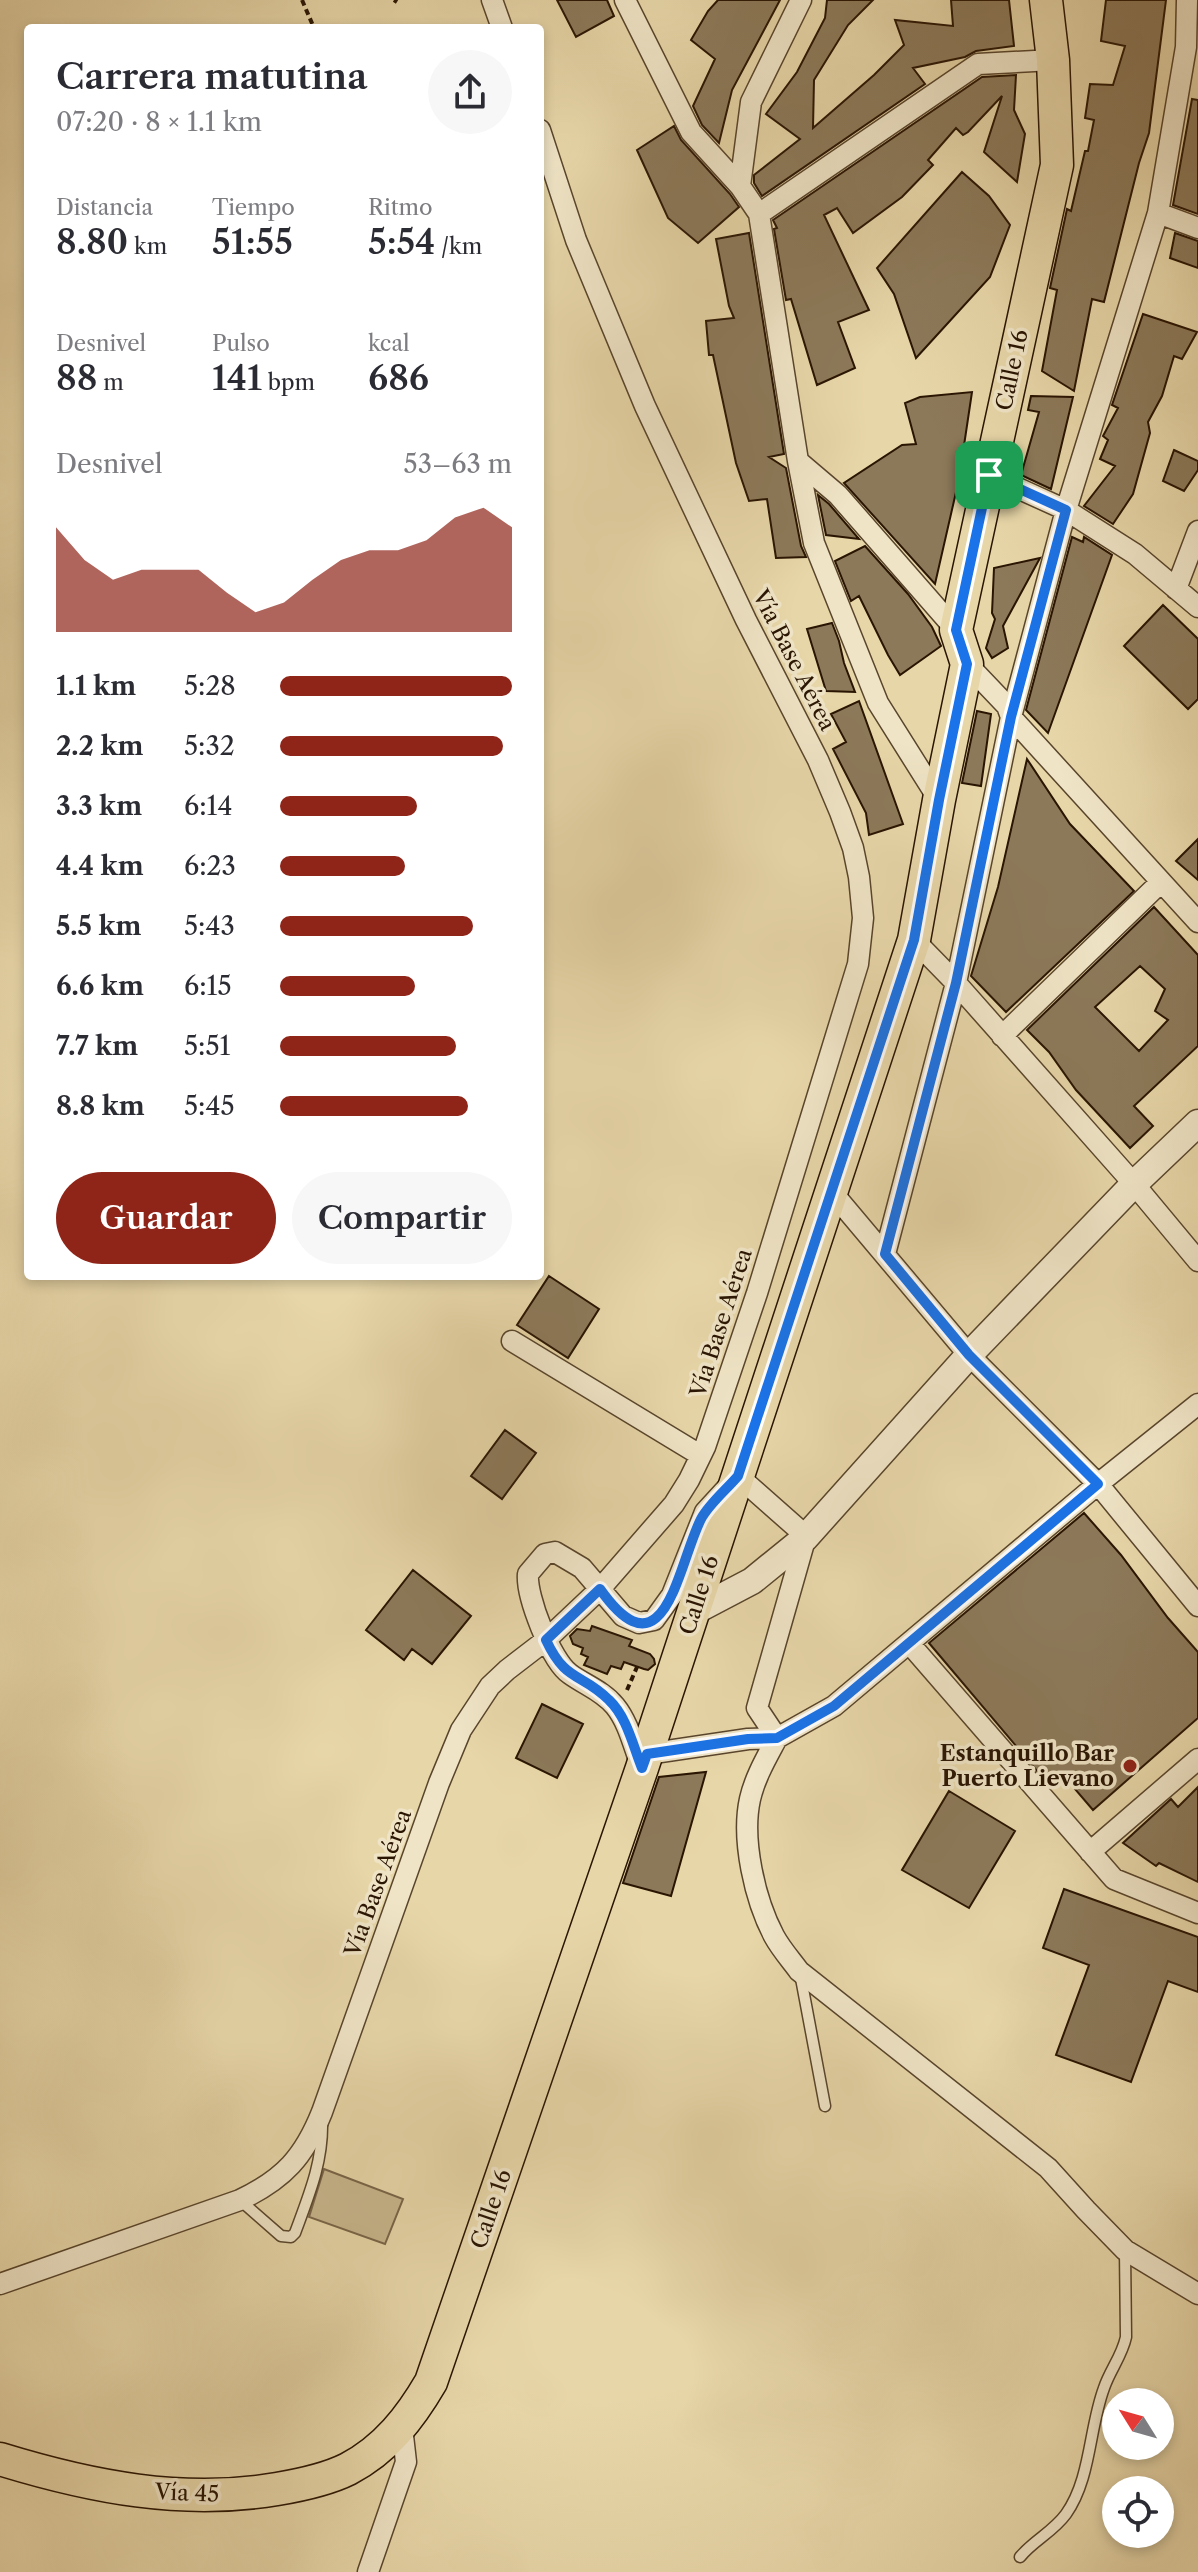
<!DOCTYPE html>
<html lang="es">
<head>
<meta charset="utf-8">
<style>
	:root { --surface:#fff; --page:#f7f7f7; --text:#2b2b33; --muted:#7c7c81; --accent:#8f2418 }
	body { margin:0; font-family:"Libre Caslon Text",serif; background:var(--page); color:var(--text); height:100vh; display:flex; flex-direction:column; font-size:30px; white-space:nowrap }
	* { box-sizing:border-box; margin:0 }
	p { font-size:26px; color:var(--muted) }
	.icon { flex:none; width:44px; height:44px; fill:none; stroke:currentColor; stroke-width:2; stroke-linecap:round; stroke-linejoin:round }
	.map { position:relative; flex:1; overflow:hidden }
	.sheet { position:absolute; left:24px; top:24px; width:520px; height:1256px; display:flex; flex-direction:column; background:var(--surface); border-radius:8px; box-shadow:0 4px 12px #0003 }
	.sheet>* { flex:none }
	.needle { width:52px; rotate:307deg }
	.controls { position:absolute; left:1102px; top:2388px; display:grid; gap:16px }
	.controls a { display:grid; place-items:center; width:72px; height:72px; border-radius:50%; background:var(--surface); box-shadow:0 4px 12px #0003; font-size:40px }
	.pin { position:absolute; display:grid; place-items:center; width:68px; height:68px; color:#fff; margin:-34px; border-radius:16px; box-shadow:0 4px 12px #0006 }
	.round { display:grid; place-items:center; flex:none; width:84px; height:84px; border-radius:42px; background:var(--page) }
	.head { display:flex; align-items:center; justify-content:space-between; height:136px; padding:0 32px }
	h1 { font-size:36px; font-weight:600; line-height:60px }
	.stats { display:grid; grid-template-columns:repeat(3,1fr); gap:12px; height:136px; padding:8px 32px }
	.stats div { display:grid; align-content:center }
	.stats b { font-size:34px; font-weight:600 }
	.stats small { font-size:22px; font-weight:400 }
	.stats p { font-size:22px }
	.chart { height:224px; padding:16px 32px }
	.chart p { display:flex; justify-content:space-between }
	.chart svg { width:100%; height:144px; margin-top:8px; fill:var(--accent); opacity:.7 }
	.button { display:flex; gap:16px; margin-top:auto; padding:16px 32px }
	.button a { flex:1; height:92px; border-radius:48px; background:var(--accent); color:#fff; font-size:32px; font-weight:600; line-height:92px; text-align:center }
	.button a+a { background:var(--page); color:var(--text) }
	ul { padding:0 32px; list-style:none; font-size:26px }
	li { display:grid; grid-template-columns:128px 96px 1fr; align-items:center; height:60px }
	li i { height:20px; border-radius:10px; background:var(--accent) }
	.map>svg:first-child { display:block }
</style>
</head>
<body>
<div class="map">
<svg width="1198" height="2572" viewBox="0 0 1198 2572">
	<rect width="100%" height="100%" fill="#e7d6a8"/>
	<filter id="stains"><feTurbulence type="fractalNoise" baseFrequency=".0025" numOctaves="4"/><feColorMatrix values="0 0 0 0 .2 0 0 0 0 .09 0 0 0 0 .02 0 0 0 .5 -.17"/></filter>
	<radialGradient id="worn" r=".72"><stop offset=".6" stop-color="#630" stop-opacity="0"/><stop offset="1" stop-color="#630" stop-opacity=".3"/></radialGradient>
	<path fill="#c7b58c" stroke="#786548" stroke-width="2" d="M324,2169L403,2199L385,2244L309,2217Z"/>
	<path fill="#8c7959" stroke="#2a1503" stroke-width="2" fill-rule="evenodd" d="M557,0H607L614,16L576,37Z
		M718,0H780L732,90L719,143L702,125L693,106L715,59L691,40L708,11Z
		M827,0H873L848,25L814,80L813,128L874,75L904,45L895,20L953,26L951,0H1009L1014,46L976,51L965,57L913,68L925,84L762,196L754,183V175L800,139L766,114L797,72L825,18Z
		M1106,0H1166L1149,133L1139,163L1104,302L1092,299L1074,391L1042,371L1057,290L1050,288L1067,209L1071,211L1085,151H1088L1094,120L1085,118L1090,84L1113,85L1125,46L1101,41Z
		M1016,75L1014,110L1025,134L1017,182L984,152L1002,96L968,132L963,135L956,128L928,160L933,165L902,197L853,233L837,208L824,215L869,310L838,322L855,368L817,385L791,299L786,300L774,229L777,228L773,220L982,77Z
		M1192,99L1198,100V214L1173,205Z
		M674,126L681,140L730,194L739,207L698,243L668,218L637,150Z
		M962,172L989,196L1010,225L990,277L916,358L894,294L877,268Z
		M749,233L784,454L769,457L786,468L801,546L806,557L776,558L767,499L749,501L736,463L713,355H709L706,321L734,318L729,306L716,239Z
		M1175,233L1198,241V268L1170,258Z
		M1143,314L1197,332L1182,359L1174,356L1162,396L1148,422L1150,433L1133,494L1113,524L1084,506L1115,466L1100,459L1108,440L1103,436L1118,408L1112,405Z
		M972,392L959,479L935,584L844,483L902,445L916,444L905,403L920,397Z
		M1031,396L1073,397L1051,489L1021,475L1039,412L1028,410Z
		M1174,450L1198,461V470L1184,491L1163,481Z
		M818,495L829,504L859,539L826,535Z
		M1072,537L1083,542L1084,537L1112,555L1048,733L1026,710Z
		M865,546L908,594L932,627L941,646L900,675L888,655L859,596L851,601L835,561Z
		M1040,558L1003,626L1008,648L992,658L986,648L995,619L992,613L994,568Z
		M1163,605L1198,639V699L1188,709L1124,646Z
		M832,623L839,641L844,663L855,692L826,691L807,629Z
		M859,701L903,824L869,835L866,813L833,749L846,742L831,714Z
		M977,711L991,714L981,786L962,783Z
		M1027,759L1070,824L1134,891L1006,1012L971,976L998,887Z
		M1198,839V880L1176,861Z
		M1154,907L1198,955V1046L1134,1106L1153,1126L1130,1148L1076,1090L1049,1052L1027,1030ZM1140,966L1165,989L1155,1011L1168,1020L1139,1051L1095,1007Z
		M549,1276L599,1309L568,1358L517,1325Z
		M505,1430L536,1453L502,1499L471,1476Z
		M1084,1513L1121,1555L1168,1618L1198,1652V1718L1093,1810L1063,1775L1049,1785L929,1643Z
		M413,1570L471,1616L432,1664L412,1649L404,1660L366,1630Z
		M592,1626L632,1640L629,1646L650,1654L654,1659L655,1664L648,1670L644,1669L624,1662L621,1669L611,1666L607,1674L584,1665L588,1657L581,1654L583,1648L573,1644L570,1636L577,1629L590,1631Z
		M542,1704L583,1724L557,1778L516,1758Z
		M706,1772L671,1896L623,1883L659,1777Z
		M1198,1787V1882L1159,1863L1156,1866L1123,1843L1171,1799L1178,1807Z
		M949,1791L1015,1831L969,1908L902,1870Z
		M1064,1889L1198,1937V1992L1168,1981L1131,2082L1056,2055L1089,1965L1043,1948Z"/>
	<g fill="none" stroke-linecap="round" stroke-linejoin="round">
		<g stroke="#59452c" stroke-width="13">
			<path id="service" d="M800,1973L825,2106
				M240,2200L281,2236L291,2237L295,2233C309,2195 323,2162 322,2122
				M1020,2557C1034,2540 1053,2532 1066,2514C1091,2479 1089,2428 1104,2388C1110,2370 1122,2356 1126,2337L1125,2251"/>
		</g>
		<g stroke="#59452c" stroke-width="23">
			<path id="minor" d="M492,0L502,28
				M625,0L691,132L740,186L759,214L798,461L814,543L878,703L939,800
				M740,186L751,102L801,0
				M1158,213L1198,228
				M759,214L978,64L1053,60
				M798,461L838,495L956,630
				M989,475L1066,510L1135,554L1198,607
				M1176,589L1198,531
				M967,664L1007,706L1011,717L1198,922
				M914,940L956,983L1134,1184L1198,1261
				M1002,1036L1161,882
				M831,1191L969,1355L1098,1484L1198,1606
				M885,1254L956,983L1011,717L1066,510L1158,213L1186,47L1187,0
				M512,1341L700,1455
				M909,1643L1114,1879L1198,1913
				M647,1754L748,1739L777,1738L834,1706L1098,1484L1198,1404
				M642,1768C634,1748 629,1723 615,1706C603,1691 585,1685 570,1674C551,1661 526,1596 528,1574L545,1554L555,1552L582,1568L623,1616L639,1623L654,1620L672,1595L705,1512L738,1476L806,1536L757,1708L777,1738C767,1757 755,1777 750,1799C741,1840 755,1900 774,1936C781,1949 791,1960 799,1971L1048,2168L1086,2210L1125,2250L1198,2294
				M1090,1852L1198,1759
				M0,2284L240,2200C284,2179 304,2157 322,2112L439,1783L461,1730L490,1686L507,1670L546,1640L600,1589L674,1504L689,1480L705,1447L757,1293L858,964L863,918L859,877L853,848L840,812L818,760L746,620L645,406L576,240L540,130
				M368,2572L406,2462L402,2427"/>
		</g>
		<g stroke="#59452c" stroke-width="29">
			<path id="tertiary" d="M693,1612L752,1581L805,1538L969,1355L1134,1184L1198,1123"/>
		</g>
		<g stroke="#2a1503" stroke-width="35">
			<path id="primary" d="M0,2459C91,2487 183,2505 277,2489C301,2485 326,2480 348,2469C386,2449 410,2418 431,2382L642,1768L914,940L939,800L967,664L956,630L1057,165L1053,60L1046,0"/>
		</g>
		<path stroke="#2a1503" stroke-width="4" stroke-dasharray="6 4" stroke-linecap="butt" d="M302,0L314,28
			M394,0L397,2
			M627,1690L637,1667"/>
		<use href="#service" stroke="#efe4c6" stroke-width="10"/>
		<use href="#minor" stroke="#efe4c6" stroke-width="20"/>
		<use href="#tertiary" stroke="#efe4c6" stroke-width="26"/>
		<use href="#primary" stroke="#e7d6a8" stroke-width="32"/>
	</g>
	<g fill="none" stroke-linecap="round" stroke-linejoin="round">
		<g stroke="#fff" stroke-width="16">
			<path id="route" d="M989,475L1066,510L1011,717L956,983L885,1254L969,1355L1098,1484L834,1706L777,1738L748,1739L647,1754L642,1768C633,1746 627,1717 609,1700C581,1672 566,1683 546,1640L600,1589C665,1681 678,1564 701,1519C709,1504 726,1490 738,1476L914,940L939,800L967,664L956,630Z"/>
		</g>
		<use href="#route" stroke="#1a73e8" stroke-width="10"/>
	</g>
	<circle fill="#8f2418" stroke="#efe4c6" stroke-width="3" cx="1130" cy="1766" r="8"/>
	<g text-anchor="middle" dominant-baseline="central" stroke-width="7" stroke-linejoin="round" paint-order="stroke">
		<g font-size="22" fill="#2a1503" stroke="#efe4c6">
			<text transform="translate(1012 370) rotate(-78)">Calle 16</text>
			<text transform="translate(794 660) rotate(63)">Vía Base Aérea</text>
			<text transform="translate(721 1323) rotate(-72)">Vía Base Aérea</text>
			<text transform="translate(699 1595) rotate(-72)">Calle 16</text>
			<text transform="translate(378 1883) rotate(-70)">Vía Base Aérea</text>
			<text transform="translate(491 2209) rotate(-71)">Calle 16</text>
			<text transform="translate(187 2493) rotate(2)">Vía 45</text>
		</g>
		<g font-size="22" font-weight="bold" fill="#2a1503" stroke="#efe4c6" text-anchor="end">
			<text x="1114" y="1753">Estanquillo Bar<tspan x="1114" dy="25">Puerto Lievano</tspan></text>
		</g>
	</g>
	<rect width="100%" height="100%" filter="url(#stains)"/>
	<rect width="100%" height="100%" fill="url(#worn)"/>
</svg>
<div class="controls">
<a><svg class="needle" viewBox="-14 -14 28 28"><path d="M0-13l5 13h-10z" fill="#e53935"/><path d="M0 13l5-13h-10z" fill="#7c7c81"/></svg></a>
<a><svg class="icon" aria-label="locate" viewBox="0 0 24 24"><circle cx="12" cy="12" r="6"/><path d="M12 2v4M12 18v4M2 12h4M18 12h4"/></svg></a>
</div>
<div class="pin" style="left:989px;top:475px;background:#1e9e55"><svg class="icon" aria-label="arrive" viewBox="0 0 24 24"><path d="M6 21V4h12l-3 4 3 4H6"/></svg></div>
<section class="sheet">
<div class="head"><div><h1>Carrera matutina</h1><p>07:20 · 8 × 1.1 km</p></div><a class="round"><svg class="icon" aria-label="share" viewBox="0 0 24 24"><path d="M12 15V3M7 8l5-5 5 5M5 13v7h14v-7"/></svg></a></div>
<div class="stats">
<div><p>Distancia</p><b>8.80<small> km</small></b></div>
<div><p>Tiempo</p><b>51:55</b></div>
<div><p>Ritmo</p><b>5:54<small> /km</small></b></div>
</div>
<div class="stats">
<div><p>Desnivel</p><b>88<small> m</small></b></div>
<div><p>Pulso</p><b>141<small> bpm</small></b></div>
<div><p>kcal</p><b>686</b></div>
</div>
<div class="chart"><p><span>Desnivel</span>53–63 m</p>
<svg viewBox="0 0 160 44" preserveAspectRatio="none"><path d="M0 44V12L10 22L20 28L30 25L40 25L50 25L60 32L70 38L80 35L90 28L100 22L110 19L120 19L130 16L140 9L150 6L160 12V44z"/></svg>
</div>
<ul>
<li><b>1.1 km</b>5:28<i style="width:100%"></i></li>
<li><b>2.2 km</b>5:32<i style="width:96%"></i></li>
<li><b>3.3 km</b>6:14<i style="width:59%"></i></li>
<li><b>4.4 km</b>6:23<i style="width:54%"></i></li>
<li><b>5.5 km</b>5:43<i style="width:83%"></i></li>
<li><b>6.6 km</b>6:15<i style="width:58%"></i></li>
<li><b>7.7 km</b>5:51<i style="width:76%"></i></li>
<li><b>8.8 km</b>5:45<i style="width:81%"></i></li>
</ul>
<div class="button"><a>Guardar</a><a>Compartir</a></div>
</section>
</div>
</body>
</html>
